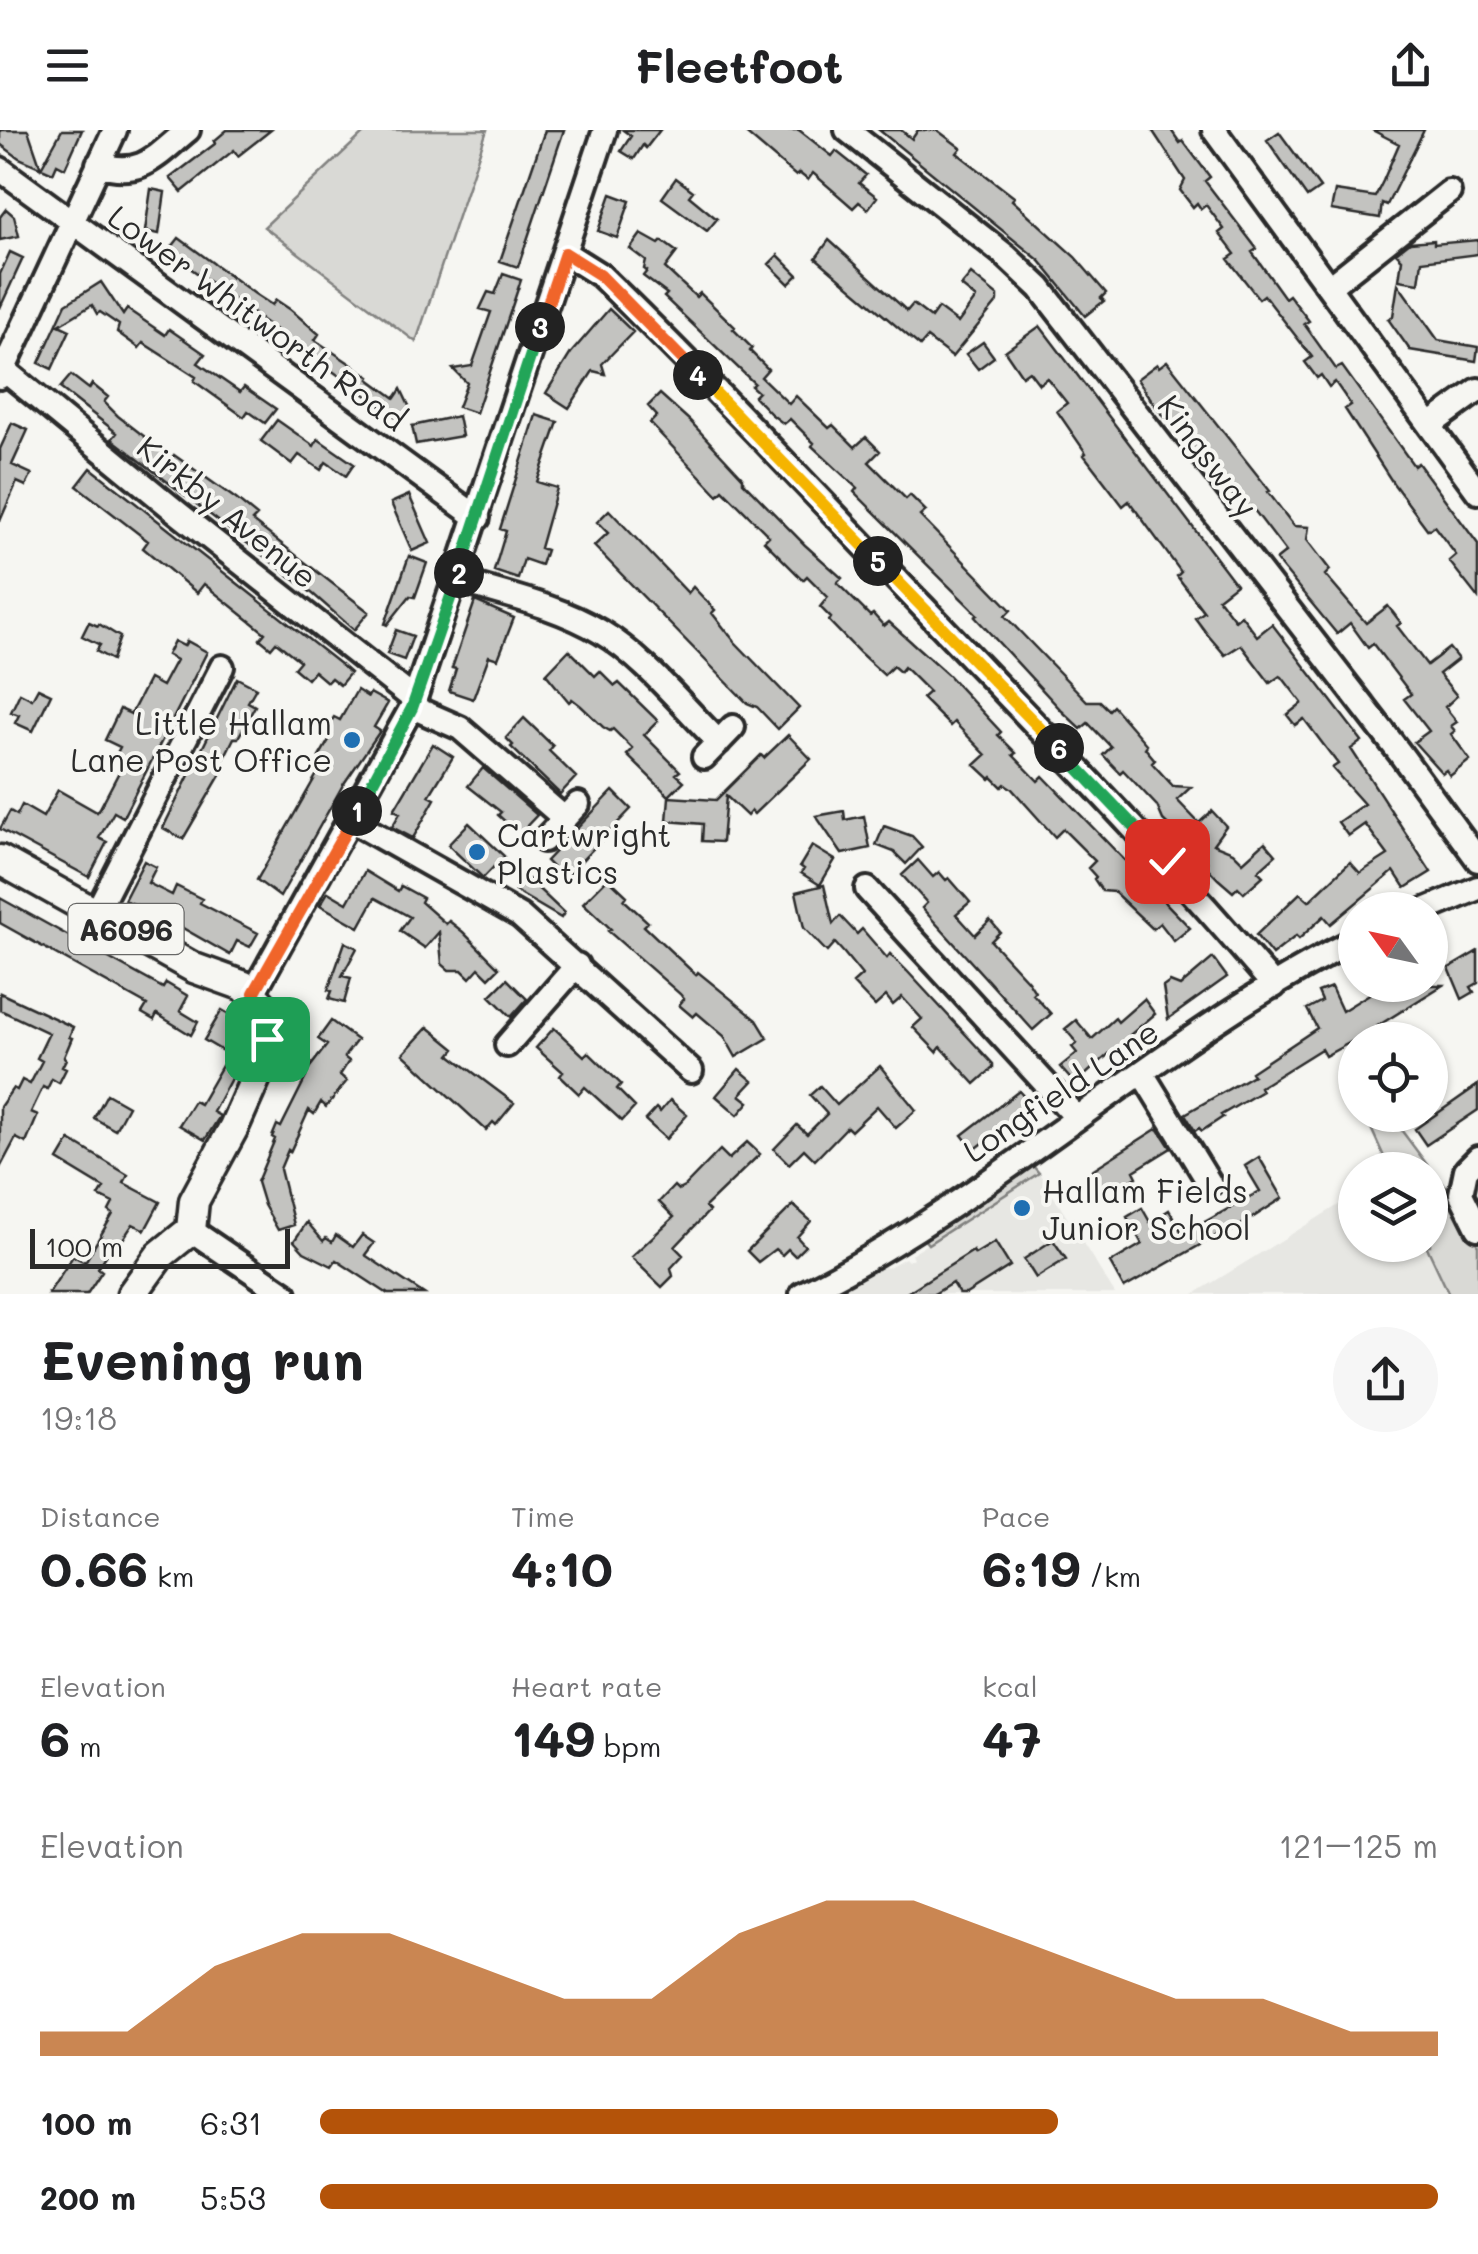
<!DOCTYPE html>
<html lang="en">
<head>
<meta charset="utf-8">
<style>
	:root { --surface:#fff; --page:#f6f6f6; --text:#202124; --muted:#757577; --accent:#b45309 }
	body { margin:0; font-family:Mali,sans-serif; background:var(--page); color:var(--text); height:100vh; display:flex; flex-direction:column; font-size:38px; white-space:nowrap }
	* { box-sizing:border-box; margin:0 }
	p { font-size:32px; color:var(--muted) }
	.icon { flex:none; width:55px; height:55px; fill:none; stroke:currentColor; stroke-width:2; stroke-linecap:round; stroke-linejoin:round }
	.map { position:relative; height:1164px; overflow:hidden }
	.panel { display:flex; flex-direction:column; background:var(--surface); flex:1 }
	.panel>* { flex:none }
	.needle { width:65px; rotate:303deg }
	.buttons { position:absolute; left:1338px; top:762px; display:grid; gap:20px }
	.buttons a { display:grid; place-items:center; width:110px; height:110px; border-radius:50%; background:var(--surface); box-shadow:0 2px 8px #0004; font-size:50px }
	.scale { position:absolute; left:30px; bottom:25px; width:260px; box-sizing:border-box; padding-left:10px; border:5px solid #2b2b2b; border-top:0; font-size:28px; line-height:35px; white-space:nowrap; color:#2b2b2b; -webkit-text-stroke:8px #f6f6f2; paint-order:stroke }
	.pin { position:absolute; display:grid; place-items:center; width:85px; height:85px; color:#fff; margin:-42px; border-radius:20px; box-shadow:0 5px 15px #0006 }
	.km { position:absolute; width:50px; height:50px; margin:-25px; border-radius:50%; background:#222; color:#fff; font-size:28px; line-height:50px; text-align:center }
	.round { display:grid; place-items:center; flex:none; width:105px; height:105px; border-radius:52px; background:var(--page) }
	.summary { display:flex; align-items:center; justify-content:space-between; height:170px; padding:0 40px }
	h1 { font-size:55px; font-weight:800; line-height:75px }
	.metrics { display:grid; grid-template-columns:repeat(3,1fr); gap:15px; height:170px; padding:10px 40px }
	.metrics div { display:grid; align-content:center }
	.metrics b { font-size:50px; font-weight:800 }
	.metrics small { font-size:28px; font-weight:400 }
	.metrics p { font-size:28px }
	.chart { height:280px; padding:20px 40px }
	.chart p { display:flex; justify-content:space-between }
	.chart svg { width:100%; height:180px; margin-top:10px; fill:var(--accent); opacity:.7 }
	ul { padding:0 40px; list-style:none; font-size:32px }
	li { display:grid; grid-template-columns:160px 120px 1fr; align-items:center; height:75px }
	li i { height:25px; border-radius:12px; background:var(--accent) }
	header { display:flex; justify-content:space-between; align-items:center; height:130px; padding:0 40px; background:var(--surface); font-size:45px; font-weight:800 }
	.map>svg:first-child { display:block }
</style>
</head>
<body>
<header><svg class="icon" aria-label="menu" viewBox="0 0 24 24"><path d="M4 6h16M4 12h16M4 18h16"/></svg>Fleetfoot<svg class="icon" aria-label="share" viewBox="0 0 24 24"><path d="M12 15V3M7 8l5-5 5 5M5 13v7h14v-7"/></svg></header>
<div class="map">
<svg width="1478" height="1164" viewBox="0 0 1478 1164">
	<rect width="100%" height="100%" fill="#f6f6f2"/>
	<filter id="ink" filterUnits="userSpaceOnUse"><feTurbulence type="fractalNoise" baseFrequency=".01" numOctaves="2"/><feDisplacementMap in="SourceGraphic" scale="20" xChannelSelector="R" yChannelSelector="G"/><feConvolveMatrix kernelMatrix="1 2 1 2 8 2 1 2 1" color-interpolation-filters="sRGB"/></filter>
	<g filter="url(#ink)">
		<path fill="#e7e7e3" d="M1039,1043L1115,1164H848L845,1158L884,1135L887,1138L905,1128L908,1131L913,1128L911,1124Z
			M1355,1065V1115H1426L1449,1164H1194Z"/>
		<path fill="#d9d9d5" stroke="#828280" stroke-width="2.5" d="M367,0H487L416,212L264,97Z
			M1365,985H1390L1437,1048L1447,1057L1450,1072L1478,1115V1164H1449L1426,1115H1430V1040H1390Z
			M1033,1036L1039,1043L928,1114L923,1108Z"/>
		<path fill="#c3c3c0" stroke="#2b2b2b" stroke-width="2.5" d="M0,0H28L41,38L62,0H82L65,38L57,34L53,43L19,28L0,14Z
			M227,0H271L238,26L234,20L182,62L170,48L216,13L214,11Z
			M545,0H564L518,137L500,131Z
			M623,0H660L646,18L643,15L634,29L621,21L631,6Z
			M742,0H799L832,26L836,21L866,45L859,53L877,67L868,79L859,72L853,78L813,43L808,50L799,43L796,46Z
			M879,0H901L912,9L918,0H937L961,18L957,23L1014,67L1012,70L1075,127L1106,163L1101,168L1104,171L1085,186L1040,131Z
			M1152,0H1171L1180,13L1183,11L1210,47L1205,51L1257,119L1252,122L1285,168L1289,165L1309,191L1304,194L1336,239L1342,236L1414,336L1418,333L1478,414V468L1449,431L1456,425L1434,396L1428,400L1393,353L1345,279L1351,275L1335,252L1329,257L1321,245L1317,248L1305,232L1312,227L1264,165L1259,169L1228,129L1235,124L1219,103L1224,99L1206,75L1201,79L1197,73L1193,77L1180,60L1185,50Z
			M1372,0H1424L1387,75L1382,73L1380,88L1331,80L1335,61L1375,67L1383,51L1399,14Z
			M1279,2L1320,58L1307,67L1267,10Z
			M676,48L693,61L689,66L717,89L707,101L662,68Z
			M151,59L165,62L159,104L145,101Z
			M611,64L630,71L617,108L598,101Z
			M6,79L14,86L19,106L0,110V87Z
			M641,104L659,114L662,111L677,122L665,138L696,167L700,163L735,197L733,199L752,218L750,221L768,239L761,247L789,274L796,266L829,298L833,295L855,317L866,307L880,321L869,332L906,369L910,365L926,381L920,386L1011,480L1005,486L1087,571H1100L1109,580L1113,576L1147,615L1145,618L1155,630L1152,633L1173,656L1191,657L1177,670L1199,693L1212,681L1226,696L1213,714L1233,722L1243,732L1265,712L1276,725L1258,741L1263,746L1244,763L1238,757L1233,762L1218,749L1205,735L1207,732L1163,690L1157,676L1123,640L1120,643L1103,625L1111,617L1088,593L1081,599L1062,581L975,487L978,485L854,362L857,358L812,316L814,313L790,289L784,294L771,284L754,266L758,262L751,256L754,253L664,167L667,164L643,146L647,141L644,139L646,131L630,119Z
			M179,108L255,164L272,175L276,170L291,180L319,204L315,210L370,247L369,249L395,268L401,259L411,280L403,292L168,122Z
			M829,110L907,181L913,174L931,188L938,178L958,193L976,168L961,156L971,144L998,166V171L952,227L927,208L920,216L816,128Z
			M1434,110V114L1478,110V124L1422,131L1419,153L1399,150L1402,129L1396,123L1410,112Z
			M10,122L23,128L0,178V144Z
			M778,125L798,145L789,154L769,134Z
			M503,144L521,150L476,283L458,277L467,253L453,239L472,236L491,182L480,179L488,162L495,164Z
			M101,152L123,185L127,179L165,205L169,199L205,224L198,233L240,262L244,257L276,279L265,293L248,281L244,287L194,251L196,247L143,213L139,218L117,202L119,195L100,182L97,184L92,175L59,195L70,200L52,239L39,233L66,174Z
			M1398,154L1438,210L1478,217L1476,231L1410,220L1388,189L1393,186Z
			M609,179L633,202L602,234L605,244L593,241L569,278L546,263L571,223Z
			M1040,196L1236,454L1218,468L1235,490L1241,485L1257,506L1272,494L1362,611L1351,619L1431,742L1405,758L1394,741L1331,794L1324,786L1299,809L1296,806L1272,825L1256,805L1300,763L1309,771L1350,732L1360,743L1388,725L1365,694L1348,706L1338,692L1364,674L1332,638L1338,634L1304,589L1295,595L1287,585L1302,573L1282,547L1280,546L1270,553L1241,515L1225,525L1207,504L1195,488L1204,482L1177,446L1181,442L1129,371L1123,376L1084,325L1086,323L1057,281L1067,273L1047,248L1039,254L1029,241L1022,246L1005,221Z
			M983,212L994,227L978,239L966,224Z
			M1167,231L1270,361L1268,362L1294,396L1309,397L1307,410L1330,440L1325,445L1366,493L1388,476L1401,493L1397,496L1427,535L1449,518L1458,529L1439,544L1457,566L1445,577L1457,592L1451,596L1455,601L1451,604L1470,630L1450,646L1446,640L1442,643L1414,612L1429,601L1404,569L1411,564L1373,514L1368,518L1350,493L1337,504L1276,430L1286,422L1251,376L1246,380L1214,343L1211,346L1151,270L1137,249L1157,234L1159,237Z
			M71,245L89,259L92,254L108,267L104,272L118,286L172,328L174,325L236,369L257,386L252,391L369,482L354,500L313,464L112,309L117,303L60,258Z
			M660,264L690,291L743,348V352L805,415L842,448L837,453L870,486L873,484L884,496L889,492L947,544L1001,602L998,605L1016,623L1013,625L1038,651L1043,646L1190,798L1174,811L1160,793L1153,799L1114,762L1102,761L1094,749L1096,747L1088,738L1095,731L1063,699L1055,707L1011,658L1005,654L1002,657L992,647L990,649L975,635L986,625L954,592L950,596L922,568L929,562L904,537L900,542L893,536L884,545L860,523L829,491L831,488L820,477L828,467L807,446L803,450L764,411L769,406L723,360L718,365L650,293L657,286L648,276Z
			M536,285L558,292L537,352L557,358L540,418L546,420L541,435L524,429L518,449L494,441L506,401L500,399Z
			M458,286L462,306L416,314L412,296Z
			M277,290L314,316L318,309L354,334L346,346L326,332L321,340L299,325L292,334L261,311Z
			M12,293L28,300L12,335L32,344L26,356L17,352L0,391V319Z
			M91,338L341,535L350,543L340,555L331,548L327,552L314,541L307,549L294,538L300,531L276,512L271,518L260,509L265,503L204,454L197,463L143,418L148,411L77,356Z
			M409,365L430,413L412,421L391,373Z
			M609,380L688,463L693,457L715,480L712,483L735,512L799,578L778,599L757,577L747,573L594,416L608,403L597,392Z
			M409,426L427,433L415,467L410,466L387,495L385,494Z
			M475,471L514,488L498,529L489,526L473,569L449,561L456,539L452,538Z
			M89,492L98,496L99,494L120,507L112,530L96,521L100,515L82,506Z
			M396,500L413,506L404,530L387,524Z
			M174,511L184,516L187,511L207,522L123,687L114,682L99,708L107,712L89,747L0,699L10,681L17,685L22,675L43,687L58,660L97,682L100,678L120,640L111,635L120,617L105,610L120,579L131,584L149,549L162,556L176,530L167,525Z
			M569,520L595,546L600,541L615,556L619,553L658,591L644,605L680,641L676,644L684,651L669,666L627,625L633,619L613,599L610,601L603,597L581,576L572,569L569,572L546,544Z
			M237,548L256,558L248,572L255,576L238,608H234L218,640L222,642L183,709L163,698Z
			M38,558L51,564L33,601L15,593L19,585L11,582L20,563L32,569Z
			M357,560L368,567L370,563L388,573L374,597L380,601L343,655L280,767L257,750L325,630L319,627L332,605L325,601L334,587L340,590Z
			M524,588L553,616L549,621L576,647L560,664L511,617L513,615L506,608Z
			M788,605L811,629L754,684L751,681L747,686L726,666L722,712L702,711L703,694L667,691L669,667L716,670L761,625L764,628Z
			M433,614L453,627L429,666L435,669L413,708L392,697L400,683L394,680Z
			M483,638L537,685L520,703L512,694L510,696L498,685L501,682L468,656Z
			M613,661L631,679L564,749L546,731Z
			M844,681L845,690L864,686L870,718L842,724L816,686Z
			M469,693L504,726L483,748L448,715Z
			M884,696L912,706L922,717L906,734L894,722L876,715Z
			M812,716L835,730L820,755L801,743L804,739L800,736Z
			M918,730L933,747L939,742L946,750L949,748L970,772L956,784L975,805L990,790L1000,802L991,811L1028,851L1035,862L1033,864L1051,884L1033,900L922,778L927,773L902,745Z
			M144,731L156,737L148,753L172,765L176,756L202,769L200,773L258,803L250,817L237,811L230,825L158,784L124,770Z
			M365,741L398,761L401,756L423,768L421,772L446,794L449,791L463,802L499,838L489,848L479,838L470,848L462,840H449L442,834L439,802L425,818L400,801L410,787L375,768L359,797L320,775L328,762L347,773Z
			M524,745L564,783L561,788L515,761Z
			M608,748L627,766L624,770L648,792L644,796L696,845L698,842L757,890L768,908L736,927L724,906L697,883L693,887L679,875L684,869L680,864L608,801L611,799L583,773Z
			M824,755L833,794L840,786L857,804L862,799L887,828L890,824L907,841L993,934V938L975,954L941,917L937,922L913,897L922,889L902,867L893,875L886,866L875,876L853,853L862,845L844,823L835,813L827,822L804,798L796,762Z
			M0,768L163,858L166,853L188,866L180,881L198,892L191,905L157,884L154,890L142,883L147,875L0,793Z
			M345,812L357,818L342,846L351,848L344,873L329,869L332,861L328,860Z
			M1478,821V853L1471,857L1474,862L1462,869L1449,838Z
			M1213,828L1227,847L1168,889L1163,857L1170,852L1180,856Z
			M507,849L527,869L511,887L490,866Z
			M1384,855H1443L1360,907L1325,926L1321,919L1260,957L1262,961L1221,985L1223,987L1202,1001L1199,998L1195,1001L1185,984L1253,945L1251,942L1317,898L1307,879L1322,871L1318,862L1331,857L1342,881Z
			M0,863L73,897L69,907L72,908L64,927L66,929L62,937L66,939L59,953L52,949L47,959L43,957L31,982L38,985L26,1013L16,1008L0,1038V977L13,958L17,960L22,950L30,954L42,931L37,928L49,903L0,880Z
			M1144,869L1155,884L1130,905L1133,909L1114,926L1111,922L1075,954L1060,937L1077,923L1072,917L1077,913L1065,899L1076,890L1092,909L1115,888L1118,892Z
			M222,880L244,893L226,923L204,910Z
			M331,891L357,910L344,927L349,931L340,945L347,951L326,977L321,972L314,984L309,980L290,1022L288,1020L280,1039L294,1095L278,1100L264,1075L257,1052L275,1009L272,1007L277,995L281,997L306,947L304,945L327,915L318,909Z
			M428,897L455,919L450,925L514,973L496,995L493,992L486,1000L403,924Z
			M554,898L584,926L588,922L621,954L617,959L635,977L622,991L585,957L579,964L560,946L563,942L536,918Z
			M223,934L235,941L213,982L220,986L205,1010L179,995L194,971L200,974Z
			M880,936L916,980L896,998L877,976L851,1001L847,997L815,1030L804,1019L789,1034L774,1019L797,995L807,1004L827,984L810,965L820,956L837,975Z
			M739,939L753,951L740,965L749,972L738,985L716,966Z
			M1478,955V980L1426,1015L1415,999Z
			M1019,961L1032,976L974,1020L962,1005Z
			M107,964L128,976L115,1000L94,988Z
			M670,970L687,985L666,1009L645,990L656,978L660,982Z
			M1158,998L1171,1018L1134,1041L1137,1047L1118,1058L1115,1053L1091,1067L1082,1054L1096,1045L1092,1040Z
			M70,1010L128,1045L124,1053L160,1072L145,1100L133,1094L119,1115L115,1112L98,1138L102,1141L87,1164H48L73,1126L85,1132L113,1084L109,1081L113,1073L99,1066L104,1058L58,1030Z
			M747,1012L760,1024L705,1077L709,1081L675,1117L683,1125L671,1138L673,1146L662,1157L631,1127L674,1087L659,1072L674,1056L678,1060L684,1057L720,1020L729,1029Z
			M1259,1027L1283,1068L1227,1104L1225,1101L1124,1158L1110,1133L1142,1114L1127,1087L1142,1078L1150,1092L1169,1080L1183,1104L1260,1061L1245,1036Z
			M793,1075L811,1091L797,1107L805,1116L795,1126L788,1119L782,1125L775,1119L758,1132L747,1121Z
			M307,1092L323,1111L326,1108L332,1112L336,1105L353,1117L362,1105L374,1113L365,1125L424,1164H388L336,1130L332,1136L304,1122L294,1111Z
			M1053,1110L1066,1129L1036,1148L1024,1129Z
			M995,1112L1010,1136L966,1164H959L952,1153L934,1164H905L973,1121L975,1124Z"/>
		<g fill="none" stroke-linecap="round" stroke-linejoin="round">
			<g stroke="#2b2b2b" stroke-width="30">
				<path id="minor" d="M847,0L1006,126L1040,158L1399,622L1478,730
					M1214,0L1478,362
					M98,34C142,48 156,26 188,0
					M0,39L478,388
					M565,123L600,145C711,252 816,366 923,477C1042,602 1162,724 1274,856
					M1329,157L1449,62
					M4,240L178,383L415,570
					M0,247L115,0
					M1430,295L1478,260
					M457,450C505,465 558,476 601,502C646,529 682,576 719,612
					M412,577L460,598L564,688
					M704,627L733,597
					M352,691L520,786L691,941
					M544,710L578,674
					M867,759L1077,988
					M1425,780L1478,758
					M96,783L222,537
					M253,863L412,577L605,0
					M507,915L577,835
					M1142,943L1210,1054
					M1478,1028L1466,1040L1461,1064L1478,1098
					M191,1100L285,1164
					M802,1164C998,1067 1159,908 1355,810"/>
			</g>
			<g stroke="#2b2b2b" stroke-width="35">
				<path id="major" d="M0,730L194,838L244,856L263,876L269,899L257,945L234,997L194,1071L191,1100L160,1125L132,1164"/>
			</g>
			<use href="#minor" stroke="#f6f6f2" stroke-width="22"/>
			<use href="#major" stroke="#f6f6f2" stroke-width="28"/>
		</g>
	</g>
	<g fill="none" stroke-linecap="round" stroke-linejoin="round" filter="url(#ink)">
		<g stroke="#fff" stroke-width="20">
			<path id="split-1" d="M267,909L266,882L254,863L357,681"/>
		</g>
		<g stroke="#fff" stroke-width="20">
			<path id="split-2" d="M357,681L412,578L459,443"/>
		</g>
		<g stroke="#fff" stroke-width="20">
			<path id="split-3" d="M459,443L540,197"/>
		</g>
		<g stroke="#fff" stroke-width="20">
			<path id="split-4" d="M540,197L565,123L600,145L698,245"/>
		</g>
		<g stroke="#fff" stroke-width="20">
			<path id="split-5" d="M698,245L878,431"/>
		</g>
		<g stroke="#fff" stroke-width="20">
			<path id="split-6" d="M878,431L1059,618"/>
		</g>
		<g stroke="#fff" stroke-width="20">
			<path id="split-7" d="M1059,618L1167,731"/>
		</g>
		<use href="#split-1" stroke="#f0652b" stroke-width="12"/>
		<use href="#split-2" stroke="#22a559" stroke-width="12"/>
		<use href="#split-3" stroke="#22a559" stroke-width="12"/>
		<use href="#split-4" stroke="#f0652b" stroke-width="12"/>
		<use href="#split-5" stroke="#f5b400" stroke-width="12"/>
		<use href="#split-6" stroke="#f5b400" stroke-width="12"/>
		<use href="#split-7" stroke="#22a559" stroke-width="12"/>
	</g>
	<g fill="#1f6fb2" stroke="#f6f6f2" stroke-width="4">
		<circle cx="352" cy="610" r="10"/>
		<circle cx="477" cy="722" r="10"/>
		<circle cx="1022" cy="1078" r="10"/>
	</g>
	<g text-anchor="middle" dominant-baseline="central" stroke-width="8" stroke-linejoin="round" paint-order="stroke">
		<rect fill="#f6f6f2" stroke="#686867" stroke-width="2.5" x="68.5" y="774" width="115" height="50" rx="8"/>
		<g font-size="30" font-weight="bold" fill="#2b2b2b">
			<text x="126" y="799">A6096</text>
		</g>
		<g font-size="32" fill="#2b2b2b" stroke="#f6f6f2">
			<text transform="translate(258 187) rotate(36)">Lower Whitworth Road</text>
			<text transform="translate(1209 325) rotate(53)">Kingsway</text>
			<text transform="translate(228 381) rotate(39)">Kirkby Avenue</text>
			<text transform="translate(1060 960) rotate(-34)">Longfield Lane</text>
		</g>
		<g font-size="32" fill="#2b2b2b" stroke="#f6f6f2" text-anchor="start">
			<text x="332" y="592" text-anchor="end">Little Hallam<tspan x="332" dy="37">Lane Post Office</tspan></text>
			<text x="497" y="704">Cartwright<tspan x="497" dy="37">Plastics</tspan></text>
			<text x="1042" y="1060">Hallam Fields<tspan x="1042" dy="37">Junior School</tspan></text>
		</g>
	</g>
</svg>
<div class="buttons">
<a><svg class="needle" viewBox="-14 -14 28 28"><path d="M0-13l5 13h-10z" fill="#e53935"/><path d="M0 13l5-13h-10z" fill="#757577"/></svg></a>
<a><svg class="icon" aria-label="locate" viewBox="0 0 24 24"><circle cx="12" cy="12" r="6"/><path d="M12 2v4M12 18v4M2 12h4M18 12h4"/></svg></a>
<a><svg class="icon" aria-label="layers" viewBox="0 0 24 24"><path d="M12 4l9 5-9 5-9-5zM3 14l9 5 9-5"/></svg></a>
</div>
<div class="scale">100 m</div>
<div class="pin" style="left:267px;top:909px;background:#1e9e55"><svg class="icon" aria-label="arrive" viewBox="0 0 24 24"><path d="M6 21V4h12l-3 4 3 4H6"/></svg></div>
<div class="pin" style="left:1167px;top:731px;background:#d93025"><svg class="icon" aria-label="check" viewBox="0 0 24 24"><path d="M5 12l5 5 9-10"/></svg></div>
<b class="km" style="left:357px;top:681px">1</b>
<b class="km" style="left:459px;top:443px">2</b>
<b class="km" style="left:540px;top:197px">3</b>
<b class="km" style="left:698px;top:245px">4</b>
<b class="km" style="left:878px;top:431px">5</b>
<b class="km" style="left:1059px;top:618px">6</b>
</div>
<section class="panel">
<div class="summary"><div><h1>Evening run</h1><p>19:18</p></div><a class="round"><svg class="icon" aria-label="share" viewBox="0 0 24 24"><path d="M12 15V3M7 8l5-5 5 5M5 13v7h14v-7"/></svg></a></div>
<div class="metrics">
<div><p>Distance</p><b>0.66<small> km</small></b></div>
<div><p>Time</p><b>4:10</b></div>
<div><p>Pace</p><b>6:19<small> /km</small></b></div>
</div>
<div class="metrics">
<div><p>Elevation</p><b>6<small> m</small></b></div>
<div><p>Heart rate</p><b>149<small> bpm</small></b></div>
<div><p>kcal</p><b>47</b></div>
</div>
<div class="chart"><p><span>Elevation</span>121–125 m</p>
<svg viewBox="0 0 160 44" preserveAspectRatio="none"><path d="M0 44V38L10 38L20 22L30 14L40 14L50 22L60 30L70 30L80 14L90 6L100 6L110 14L120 22L130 30L140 30L150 38L160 38V44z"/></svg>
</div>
<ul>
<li><b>100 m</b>6:31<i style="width:66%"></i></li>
<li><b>200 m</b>5:53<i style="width:100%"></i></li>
</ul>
</section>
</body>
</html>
